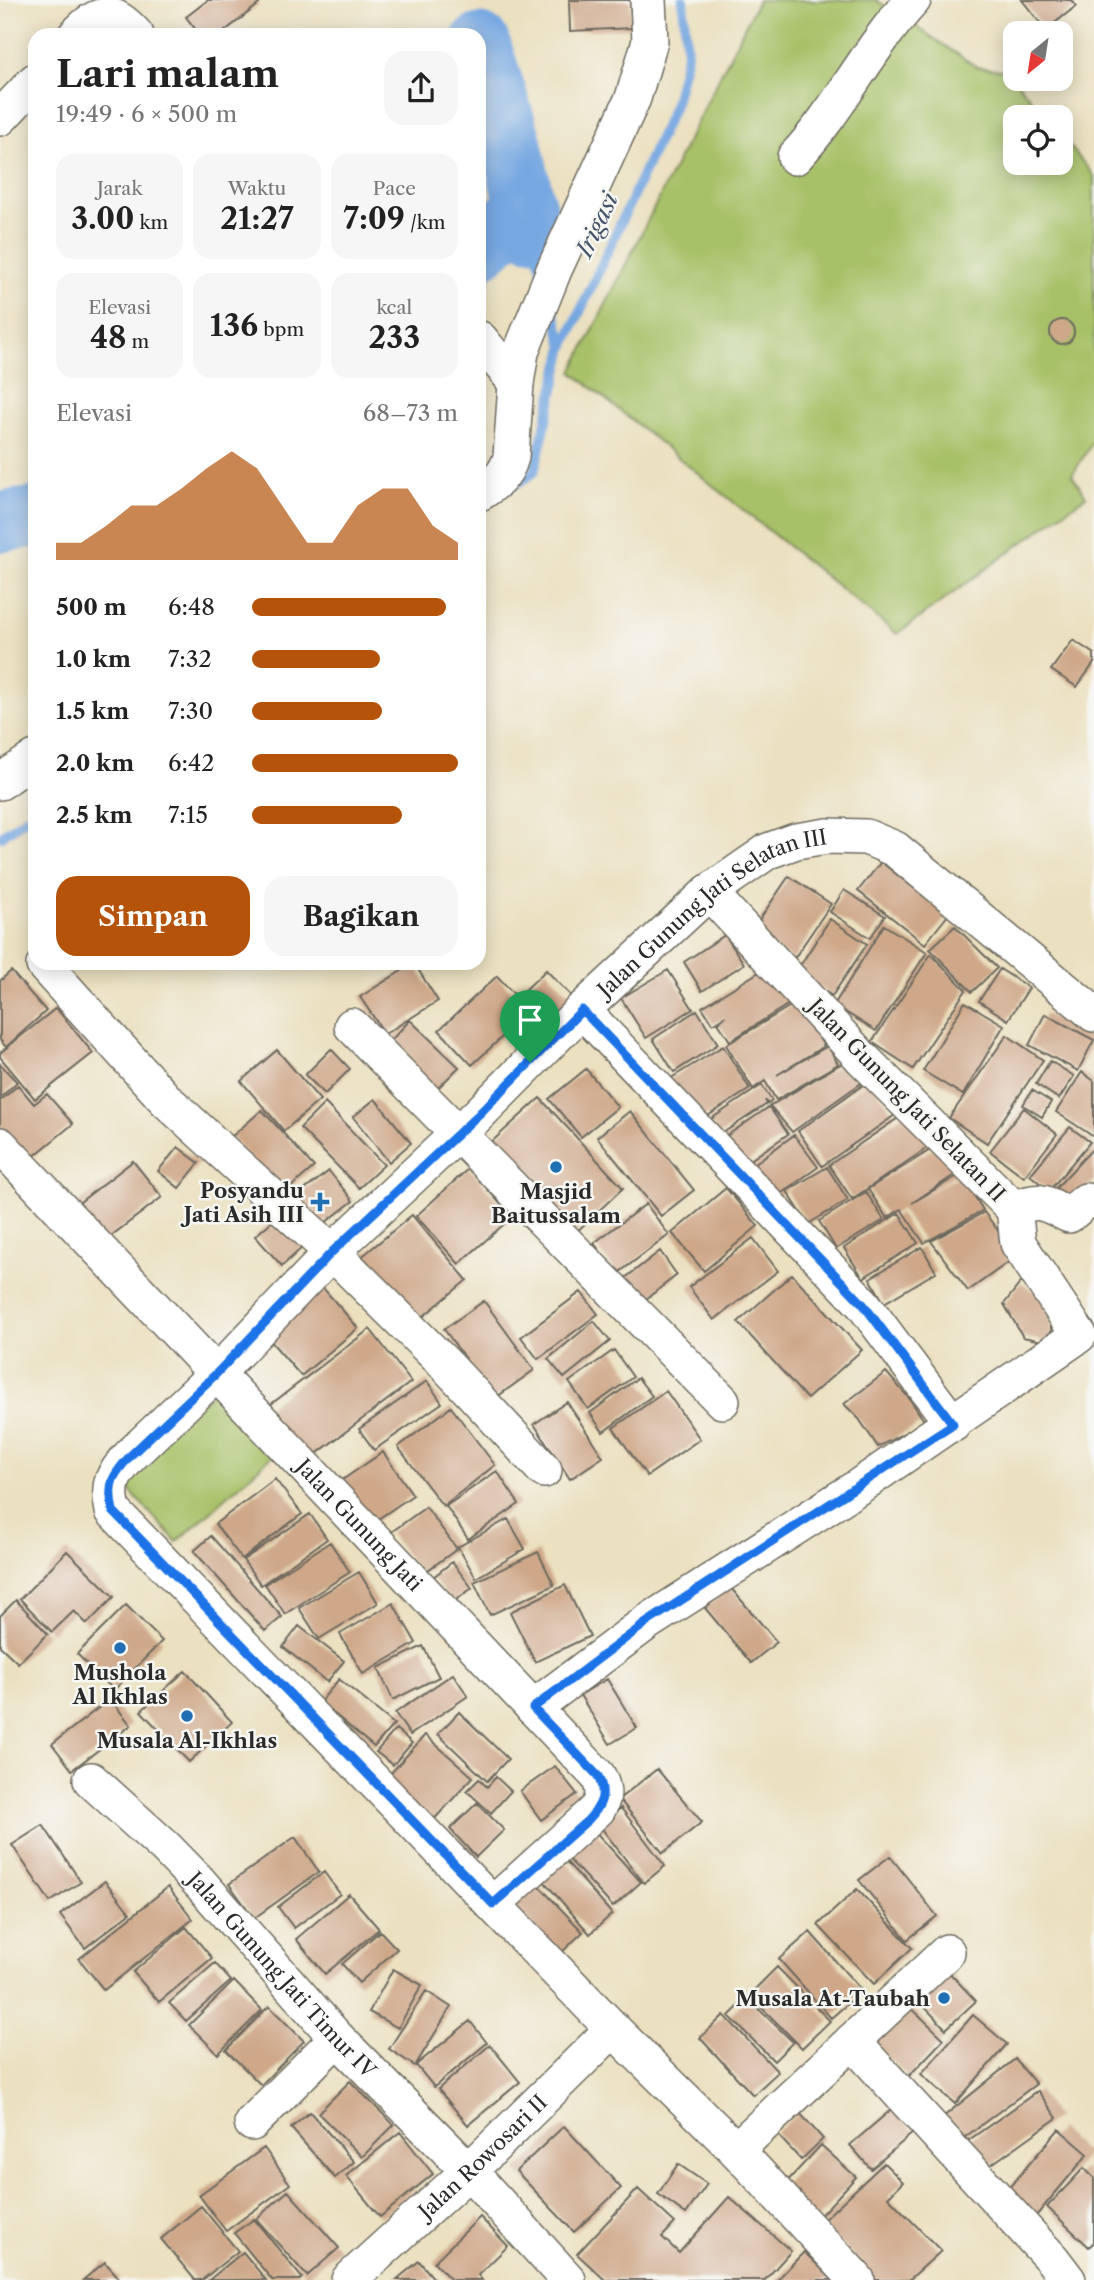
<!DOCTYPE html>
<html lang="id">
<head>
<meta charset="utf-8">
<style>
	:root { --surface:#fff; --page:#f6f6f6; --text:#222; --muted:#767676; --accent:#b45309 }
	body { margin:0; font-family:"Libre Caslon Text",serif; background:var(--page); color:var(--text); height:100vh; display:flex; flex-direction:column; font-size:26px; white-space:nowrap }
	* { box-sizing:border-box; margin:0 }
	p { font-size:23px; color:var(--muted) }
	.icon { flex:none; width:38px; height:38px; fill:none; stroke:currentColor; stroke-width:2; stroke-linecap:round; stroke-linejoin:round }
	.map { position:relative; flex:1; overflow:hidden }
	.panel { position:absolute; left:28px; top:28px; width:458px; height:942px; display:flex; flex-direction:column; background:var(--surface); border-radius:21px; box-shadow:0 4px 18px #0003 }
	.panel>* { flex:none }
	.needle { width:46px; rotate:210deg }
	.tools { position:absolute; left:1003px; top:21px; display:grid; gap:14px }
	.tools a { display:grid; place-items:center; width:70px; height:70px; border-radius:14px; background:var(--surface); box-shadow:0 4px 18px #0003; font-size:35px }
	.pin { position:absolute; display:grid; place-items:center; width:60px; height:60px; color:#fff; margin:-72px -30px; border-radius:50% 50% 50% 0; rotate:-45deg; box-shadow:0 0 7px #0007 }
	.pin .icon { rotate:45deg }
	.round { display:grid; place-items:center; flex:none; width:74px; height:74px; border-radius:21px; background:var(--page) }
	.head { display:flex; align-items:center; justify-content:space-between; height:119px; padding:0 28px }
	h1 { font-size:38px; font-weight:700; line-height:52px }
	.metrics { display:grid; grid-template-columns:repeat(3,1fr); gap:10px; height:119px; padding:7px 28px }
	.metrics div { display:grid; align-content:center; border-radius:18px; background:var(--page); text-align:center }
	.metrics b { font-size:30px; font-weight:700 }
	.metrics small { font-size:19px; font-weight:400 }
	.metrics p { font-size:19px }
	.chart { height:196px; padding:14px 28px }
	.chart p { display:flex; justify-content:space-between }
	.chart svg { width:100%; height:126px; margin-top:7px; fill:var(--accent); opacity:.7 }
	.primary-button { display:flex; gap:14px; margin-top:auto; padding:14px 28px }
	.primary-button a { flex:1; height:80px; border-radius:21px; background:var(--accent); color:#fff; font-size:28px; font-weight:700; line-height:80px; text-align:center }
	.primary-button a+a { background:var(--page); color:var(--text) }
	ul { padding:0 28px; list-style:none; font-size:23px }
	li { display:grid; grid-template-columns:112px 84px 1fr; align-items:center; height:52px }
	li i { height:18px; border-radius:9px; background:var(--accent) }
	.map>svg:first-child { display:block }
</style>
</head>
<body>
<div class="map">
<svg width="1094" height="2280" viewBox="0 0 1094 2280">
	<rect width="100%" height="100%" fill="#f6f6f2"/>
	<filter id="ink" filterUnits="userSpaceOnUse"><feTurbulence type="fractalNoise" baseFrequency=".0143" numOctaves="2"/><feDisplacementMap in="SourceGraphic" scale="14" xChannelSelector="R" yChannelSelector="G"/><feConvolveMatrix kernelMatrix="1 2 1 2 8 2 1 2 1" color-interpolation-filters="sRGB"/></filter>
	<filter id="wash" filterUnits="userSpaceOnUse"><feTurbulence type="fractalNoise" baseFrequency=".00686" numOctaves="4" result="noise"/><feDisplacementMap in="SourceGraphic" scale="28" xChannelSelector="R" yChannelSelector="G"/><feGaussianBlur stdDeviation="1.57" result="paint"/><feColorMatrix in="noise" values="0 0 0 0 0 0 0 0 0 0 0 0 0 0 0 0 0 1.4 0 .05"/><feComposite in="paint" operator="in"/></filter>
	<g filter="url(#wash)">
		<rect width="100%" height="100%" fill="#ebe0bf"/>
		<path fill="#a7c167" stroke="#697649" stroke-width="2" d="M758,0H876L977,67L1008,71L1046,117H1015V163H1060L1061,135L1094,176V440L1072,475L1086,496L897,634L572,372Z
			M216,1389L275,1453L177,1542L118,1478Z"/>
		<g fill="none" stroke-linecap="round" stroke-linejoin="round">
			<path stroke="#76a7e1" stroke-width="10" d="M530,229L543,273
				M551,302L564,347
				M508,489L534,472L564,347L674,106L687,54L683,0
				M0,837L35,812"/>
			<path stroke="#76a7e1" stroke-width="61" d="M480,44L511,141L530,229
				M480,248L526,207
				M0,522L35,517"/>
		</g>
		<g id="blocks">
			<path fill="#cfa88a" d="M208,0H256L259,4L220,35H200L186,17Z
				M569,0H630L632,28L570,31Z
				M1022,0H1071L1076,6L1046,30Z
				M1050 332a12 12 0 1 1 24 0a12 12 0 1 1-24 0Z
				M1073,640L1094,654V663L1077,687L1051,670Z
				M881,862L948,915L925,944L858,891Z
				M789,876L831,904L793,960L751,932Z
				M844,890L885,916L870,938L830,912Z
				M830,919L867,944L832,996L796,972Z
				M884,925L927,952L876,1031L834,1005Z
				M955,926L997,968L972,992L930,949Z
				M725,935L744,964L702,991L684,962Z
				M931,954L966,990L913,1069L872,1042Z
				M414,963L438,1001L385,1034L360,997Z
				M764,969L792,1002L730,1041L718,1023L726,1016L713,1024L702,1007Z
				M1000,969L1029,988L1008,1020L979,1001Z
				M546,970L573,998L550,1022L522,993Z
				M668,970L693,1009L646,1038L621,998Z
				M11,971L46,1011L6,1047L0,1040V981Z
				M497,976L530,1011L472,1065L439,1030Z
				M797,1002L824,1046L777,1075L828,1046L838,1064L776,1100L765,1081L753,1089L726,1045Z
				M965,1002L1004,1025L963,1095L923,1071Z
				M56,1008L93,1053L35,1099L0,1057V1053Z
				M697,1010L718,1044L674,1072L653,1039Z
				M1045,1014L1094,1040L1078,1071L1029,1045Z
				M410,1020L459,1067L430,1096L382,1050Z
				M1007,1035L1043,1060L987,1143L949,1118Z
				M723,1046L750,1089L695,1124L668,1080Z
				M331,1049L350,1069L325,1094L305,1075Z
				M277,1050L320,1100L284,1131L241,1081Z
				M849,1059L864,1081L792,1132L770,1106Z
				M1050,1061L1074,1076L1059,1099L1036,1084Z
				M0,1064L17,1082L0,1098Z
				M586,1069L618,1107L581,1137L549,1099Z
				M1082,1072L1094,1081V1137L1056,1112Z
				M870,1080L895,1115L822,1166L798,1131Z
				M18,1085L34,1104L47,1094L73,1124L28,1161L0,1128V1101Z
				M762,1085L772,1101L768,1104L765,1100L767,1104L718,1136L708,1121Z
				M1032,1090L1051,1102L1042,1117L1023,1105Z
				M540,1098L623,1188L572,1236L488,1145Z
				M375,1099L411,1143L389,1162L353,1117Z
				M325,1103L384,1165L359,1188L300,1128Z
				M769,1107L788,1134L740,1167L722,1139Z
				M1024,1108L1057,1134L1024,1177L990,1151Z
				M262,1110L314,1167L283,1194L231,1137Z
				M910,1110L933,1144L852,1199L829,1165Z
				M630,1111L694,1190L661,1216L597,1137Z
				M1070,1127L1090,1142L1049,1191L1030,1175Z
				M794,1135L818,1167L771,1201L747,1169Z
				M938,1145L956,1174L912,1203L961,1174L983,1210L924,1243L901,1209L887,1218L868,1189Z
				M178,1147L199,1163L179,1188L158,1171Z
				M1094,1147V1181L1071,1206L1054,1190Z
				M133,1161L162,1197L103,1242L75,1206Z
				M827,1167L848,1200L808,1224L787,1191Z
				M469,1168L512,1217L459,1264L416,1216Z
				M329,1171L353,1201L312,1233L288,1203Z
				M726,1188L758,1226L704,1271L672,1233Z
				M866,1192L884,1220L836,1249L819,1221Z
				M646,1204L669,1235L617,1274L594,1243Z
				M984,1212L1017,1256L968,1291L931,1241Z
				M899,1213L918,1243L863,1278L844,1248Z
				M412,1215L467,1280L414,1324L359,1259Z
				M278,1216L304,1246L282,1266L255,1236Z
				M753,1238L778,1271L714,1320L689,1287Z
				M922,1247L936,1272L884,1303L870,1278Z
				M660,1251L677,1275L642,1302L624,1279Z
				M792,1274L862,1350L807,1399L738,1322Z
				M1021,1282L1042,1297L1051,1318V1343L1023,1337L1004,1304Z
				M323,1288L358,1328L301,1376L267,1337Z
				M581,1292L598,1314L538,1359L521,1337Z
				M484,1301L534,1370L494,1399L444,1329Z
				M594,1321L610,1341L564,1378L548,1359Z
				M370,1329L411,1382L307,1461L266,1408Z
				M614,1350L633,1377L588,1409L569,1382Z
				M886,1372L909,1398L925,1422L878,1447L859,1419L844,1404Z
				M638,1378L652,1396L603,1432L590,1413Z
				M427,1381L442,1403L374,1450L359,1429Z
				M666,1391L700,1439L647,1476L613,1428Z
				M567,1402L603,1457L570,1479L534,1424Z
				M451,1407L495,1465L443,1506L398,1447Z
				M383,1452L413,1495L368,1526L338,1483Z
				M497,1471L519,1504L468,1539L446,1506Z
				M275,1479L302,1514L242,1559L215,1524Z
				M426,1507L457,1549L421,1575L390,1533Z
				M310,1514L327,1539L261,1585L243,1560Z
				M508,1519L525,1549L476,1578L458,1547Z
				M211,1536L282,1617L265,1631L194,1551Z
				M330,1542L350,1572L285,1614L265,1584Z
				M67,1551L114,1597L87,1624L74,1611L52,1632L20,1599Z
				M538,1552L554,1585L490,1615L474,1582Z
				M452,1562L472,1588L452,1603L432,1578Z
				M359,1572L378,1603L319,1639L299,1608Z
				M565,1585L590,1636L535,1662L510,1612Z
				M730,1587L777,1642L751,1663L705,1608Z
				M16,1600L48,1634L18,1663L0,1646V1616Z
				M393,1603L416,1643L363,1674L340,1634Z
				M126,1605L162,1641L114,1690L77,1654Z
				M299,1626L344,1661L327,1682L283,1647Z
				M423,1646L439,1677L393,1700L378,1668Z
				M185,1671L232,1722L189,1762L141,1711Z
				M453,1674L468,1696L410,1735L395,1713Z
				M339,1679L394,1724L374,1747L320,1702Z
				M607,1679L637,1728L610,1744L580,1695Z
				M110,1699L131,1725L72,1770L52,1744Z
				M459,1712L508,1759L487,1781L438,1734Z
				M396,1729L412,1743L393,1765L376,1752Z
				M425,1735L473,1777L429,1825L382,1783Z
				M555,1766L577,1794L541,1820L520,1791Z
				M657,1769L702,1822L663,1853L619,1799Z
				M496,1777L511,1791L491,1813L467,1791L479,1779L487,1787Z
				M477,1803L504,1830L476,1857L450,1829Z
				M621,1808L665,1866L644,1883L599,1825Z
				M43,1825L81,1882L50,1902L12,1845Z
				M592,1828L641,1882L613,1907L564,1854Z
				M295,1837L319,1872L254,1918L229,1884Z
				M890,1856L937,1916L907,1940L859,1880Z
				M565,1860L612,1914L590,1934L542,1879Z
				M324,1872L340,1894L294,1928L278,1907Z
				M105,1881L130,1913L85,1948L60,1915Z
				M537,1884L583,1932L560,1954L515,1906Z
				M168,1887L193,1919L104,1990L79,1959Z
				M857,1889L912,1948L874,1984L818,1925Z
				M349,1894L379,1929L325,1974L296,1939Z
				M186,1927L212,1958L159,2002L133,1972Z
				M380,1931L397,1949L359,1983L342,1964Z
				M810,1932L862,1991L831,2018L779,1959Z
				M215,1963L231,1981L186,2021L169,2003Z
				M777,1967L830,2021L802,2048L749,1995Z
				M944,1967L976,2001L946,2029L913,1995Z
				M393,1969L422,1985L398,2028L369,2012Z
				M234,1981L262,2010L218,2054L189,2025Z
				M426,1991L451,2007L415,2066L389,2049Z
				M747,1998L793,2042L774,2061L729,2016Z
				M905,2002L944,2039L908,2077L869,2039Z
				M269,2006L304,2041L261,2085L226,2050Z
				M724,2015L778,2072L753,2095L700,2038Z
				M973,2015L1007,2044L955,2104L921,2074Z
				M470,2021L487,2043L434,2087L416,2065Z
				M490,2045L520,2082L468,2125L438,2089Z
				M1015,2059L1036,2084L961,2140L942,2118Z
				M350,2081L394,2125L362,2157L318,2113Z
				M1038,2091L1057,2118L982,2171L962,2145Z
				M893,2108L914,2132L871,2169L850,2145Z
				M310,2112L354,2162L335,2178L291,2128Z
				M799,2112L823,2139L801,2160L776,2133Z
				M564,2126L621,2188L574,2232L516,2171Z
				M1059,2129L1088,2154L1036,2216L1006,2191Z
				M400,2132L433,2174L380,2217L346,2176Z
				M821,2145L856,2177L817,2219L782,2187Z
				M264,2148L290,2184L226,2231L199,2195Z
				M884,2163L903,2182L888,2197L941,2251L909,2280H874L821,2222Z
				M678,2164L707,2184L686,2214L658,2194Z
				M1084,2168L1094,2178V2242L1089,2247L1047,2207Z
				M638,2189L675,2223L662,2237L679,2253L729,2197L791,2251L765,2280H605L577,2254Z
				M288,2191L339,2248L307,2276L256,2219Z
				M201,2206L238,2251L202,2280H195L161,2239Z
				M480,2217L508,2246L478,2275L482,2280H451L434,2262Z
				M254,2219L302,2278L300,2280H272L234,2233Z
				M243,2252L266,2280H209Z
				M804,2252L833,2280H777Z
				M419,2261L435,2280H396Z
				M105,2262L121,2280H83Z"/>
		</g>
	</g>
	<g filter="url(#ink)">
		<use href="#blocks" fill-opacity="0" stroke="#6e6a5f" stroke-width="2"/>
		<g fill="none" stroke-linecap="round" stroke-linejoin="round">
			<g stroke="#6e6a5f" stroke-width="38">
				<g id="minor">
					<path d="M76,35C99,11 112,8 136,35"/>
					<path d="M0,118L35,81"/>
					<path d="M795,157C840,109 868,48 913,0"/>
					<path d="M480,339L516,383"/>
					<path d="M480,493C495,483 506,476 511,457L516,383L521,352L554,270L633,98L650,41L648,0"/>
					<path d="M0,782L35,758"/>
					<path d="M44,965L166,1100L332,1252L447,1366L544,1470"/>
					<path d="M582,1010L863,1304L953,1424"/>
					<path d="M352,1026L722,1401"/>
					<path id="s1" d="M0,1145L598,1776C604,1788 605,1797 598,1809L493,1904"/>
					<path d="M1014,1209C1041,1197 1044,1203 1069,1215L1086,1201"/>
					<path d="M533,1708L646,1623L858,1487L1079,1335L1018,1243L1014,1209L861,1057L709,892"/>
					<path id="s2" d="M91,1780L166,1848L200,1883L337,2038L469,2171L568,2280"/>
					<path d="M852,2041L1052,2259L1068,2280"/>
					<path d="M252,2123L337,2038"/>
					<path d="M736,2150L947,1952"/>
					<path id="s3" d="M349,2280L469,2171L613,2029"/>
					<path id="s4" d="M857,2280L736,2150L613,2029L113,1511C107,1483 112,1476 131,1455L217,1373L332,1252L479,1114L582,1010L709,892L768,851L796,841L827,836L866,837L895,849L1094,1014"/>
				</g>
			</g>
			<use href="#minor" stroke="#fff" stroke-width="35"/>
		</g>
	</g>
	<g fill="none" stroke-linecap="round" stroke-linejoin="round" filter="url(#ink)">
		<g stroke="#fff" stroke-width="14">
			<path id="route" d="M582,1010L863,1304L953,1424L646,1623L533,1708L598,1776C607,1795 601,1806 588,1820L493,1904L113,1511C107,1483 112,1476 131,1455L217,1373L332,1252L479,1114Z"/>
		</g>
		<use href="#route" stroke="#1a73e8" stroke-width="9"/>
	</g>
	<g fill="#1f6fb2" stroke="#f6f6f2" stroke-width="2.5">
		<circle cx="556" cy="1167" r="7"/>
		<path d="M316.5 1191.5h7v7h7v7h-7v7h-7v-7h-7v-7h7z"/>
		<circle cx="120" cy="1648" r="7"/>
		<circle cx="187" cy="1716" r="7"/>
		<circle cx="944" cy="1998" r="7"/>
	</g>
	<g text-anchor="middle" dominant-baseline="central" stroke-width="5" stroke-linejoin="round" paint-order="stroke">
		<g font-size="21" fill="#2b2b2b" stroke="#f6f6f2">
			<text stroke="none"><textPath href="#s4" startOffset="1932">Jalan Gunung Jati Selatan III</textPath></text>
			<text transform="translate(907 1100) rotate(46)">Jalan Gunung Jati Selatan II</text>
			<text stroke="none"><textPath href="#s1" startOffset="523">Jalan Gunung Jati</textPath></text>
			<text stroke="none"><textPath href="#s2" startOffset="273">Jalan Gunung Jati Timur IV</textPath></text>
			<text stroke="none"><textPath href="#s3" startOffset="182">Jalan Rowosari II</textPath></text>
		</g>
		<g font-size="21" font-weight="bold" fill="#2b2b2b" stroke="#f6f6f2">
			<text x="304" y="1190" text-anchor="end">Posyandu<tspan x="304" dy="24">Jati Asih III</tspan></text>
			<text x="556" y="1191">Masjid<tspan x="556" dy="24">Baitussalam</tspan></text>
			<text x="120" y="1672">Mushola<tspan x="120" dy="24">Al Ikhlas</tspan></text>
			<text x="187" y="1740">Musala Al-Ikhlas</text>
			<text x="930" y="1998" text-anchor="end">Musala At-Taubah</text>
		</g>
		<g font-size="23" font-style="italic" fill="#45566b" stroke="#f6f6f2">
			<text transform="translate(597 225) rotate(-65)">Irigasi</text>
		</g>
	</g>
</svg>
<div class="tools">
<a><svg class="needle" viewBox="-14 -14 28 28"><path d="M0-13l5 13h-10z" fill="#e53935"/><path d="M0 13l5-13h-10z" fill="#767676"/></svg></a>
<a><svg class="icon" aria-label="locate" viewBox="0 0 24 24"><circle cx="12" cy="12" r="6"/><path d="M12 2v4M12 18v4M2 12h4M18 12h4"/></svg></a>
</div>
<div class="pin" style="left:530px;top:1062px;background:#1e9e55"><svg class="icon" aria-label="arrive" viewBox="0 0 24 24"><path d="M6 21V4h12l-3 4 3 4H6"/></svg></div>
<section class="panel">
<div class="head"><div><h1>Lari malam</h1><p>19:49 · 6 × 500 m</p></div><a class="round"><svg class="icon" aria-label="share" viewBox="0 0 24 24"><path d="M12 15V3M7 8l5-5 5 5M5 13v7h14v-7"/></svg></a></div>
<div class="metrics">
<div><p>Jarak</p><b>3.00<small> km</small></b></div>
<div><p>Waktu</p><b>21:27</b></div>
<div><p>Pace</p><b>7:09<small> /km</small></b></div>
</div>
<div class="metrics">
<div><p>Elevasi</p><b>48<small> m</small></b></div>
<div><b>136<small> bpm</small></b></div>
<div><p>kcal</p><b>233</b></div>
</div>
<div class="chart"><p><span>Elevasi</span>68–73 m</p>
<svg viewBox="0 0 160 44" preserveAspectRatio="none"><path d="M0 44V38L10 38L20 32L30 25L40 25L50 19L60 12L70 6L80 12L90 25L100 38L110 38L120 25L130 19L140 19L150 32L160 38V44z"/></svg>
</div>
<ul>
<li><b>500 m</b>6:48<i style="width:94%"></i></li>
<li><b>1.0 km</b>7:32<i style="width:62%"></i></li>
<li><b>1.5 km</b>7:30<i style="width:63%"></i></li>
<li><b>2.0 km</b>6:42<i style="width:100%"></i></li>
<li><b>2.5 km</b>7:15<i style="width:73%"></i></li>
</ul>
<div class="primary-button"><a>Simpan</a><a>Bagikan</a></div>
</section>
</div>
</body>
</html>
